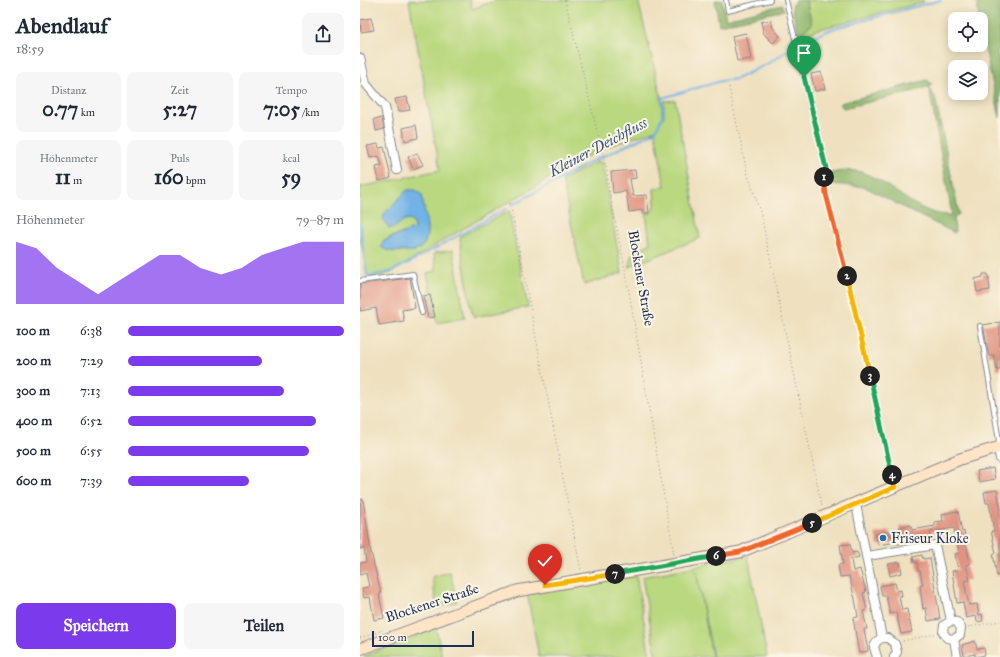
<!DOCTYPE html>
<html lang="de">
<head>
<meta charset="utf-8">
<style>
	:root { --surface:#fff; --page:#f6f6f7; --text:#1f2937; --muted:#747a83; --accent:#7c3aed }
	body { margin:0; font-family:"IM FELL Great Primer",serif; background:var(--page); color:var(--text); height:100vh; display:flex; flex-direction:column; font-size:15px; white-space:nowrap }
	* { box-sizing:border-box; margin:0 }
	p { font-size:13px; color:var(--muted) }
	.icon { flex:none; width:22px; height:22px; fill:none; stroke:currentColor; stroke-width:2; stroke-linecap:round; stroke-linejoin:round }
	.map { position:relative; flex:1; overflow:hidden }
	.sheet { display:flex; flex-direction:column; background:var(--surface); width:360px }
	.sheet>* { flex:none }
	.controls { position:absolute; left:588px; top:12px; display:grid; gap:8px }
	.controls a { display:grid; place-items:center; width:40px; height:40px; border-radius:8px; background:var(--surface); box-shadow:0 2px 10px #0003; font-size:20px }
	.scale { position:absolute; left:12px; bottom:10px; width:102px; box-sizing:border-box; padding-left:4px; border:2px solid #1b2f5e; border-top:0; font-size:11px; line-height:14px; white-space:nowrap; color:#1b2f5e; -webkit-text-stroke:3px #fcf5e5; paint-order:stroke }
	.pin { position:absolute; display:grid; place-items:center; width:34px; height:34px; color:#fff; margin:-41px -17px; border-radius:50% 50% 50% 0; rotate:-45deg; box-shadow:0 0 4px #0007 }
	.pin .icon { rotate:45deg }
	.km { position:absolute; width:20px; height:20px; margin:-10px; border-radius:50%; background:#222; color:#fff; font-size:11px; line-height:20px; text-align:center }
	.round { display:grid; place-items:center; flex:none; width:42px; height:42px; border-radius:8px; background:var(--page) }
	.overview { display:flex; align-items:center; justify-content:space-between; height:68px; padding:0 16px }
	h1 { font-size:22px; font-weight:700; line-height:30px }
	.figures { display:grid; grid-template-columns:repeat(3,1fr); gap:6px; height:68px; padding:4px 16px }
	.figures div { display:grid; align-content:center; border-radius:8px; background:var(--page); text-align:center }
	.figures b { font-size:20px; font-weight:700 }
	.figures small { font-size:11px; font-weight:400 }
	.figures p { font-size:11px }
	.chart { height:112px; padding:8px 16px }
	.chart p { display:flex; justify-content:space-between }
	.chart svg { width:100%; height:72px; margin-top:4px; fill:var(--accent); opacity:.7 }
	.cta { display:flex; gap:8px; margin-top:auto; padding:8px 16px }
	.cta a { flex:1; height:46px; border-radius:8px; background:var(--accent); color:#fff; font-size:16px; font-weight:700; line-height:46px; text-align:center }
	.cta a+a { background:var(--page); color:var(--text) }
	ul { padding:0 16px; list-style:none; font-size:13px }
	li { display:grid; grid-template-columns:64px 48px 1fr; align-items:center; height:30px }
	li i { height:10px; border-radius:5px; background:var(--accent) }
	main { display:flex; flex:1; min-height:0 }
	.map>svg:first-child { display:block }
</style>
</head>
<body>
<main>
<section class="sheet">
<div class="overview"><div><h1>Abendlauf</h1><p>18:59</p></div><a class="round"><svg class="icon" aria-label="share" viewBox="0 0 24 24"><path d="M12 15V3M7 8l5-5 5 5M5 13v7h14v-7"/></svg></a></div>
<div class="figures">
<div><p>Distanz</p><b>0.77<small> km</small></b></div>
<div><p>Zeit</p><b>5:27</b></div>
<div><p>Tempo</p><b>7:05<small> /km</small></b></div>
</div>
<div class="figures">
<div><p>Höhenmeter</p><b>11<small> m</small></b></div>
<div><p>Puls</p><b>160<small> bpm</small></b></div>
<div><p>kcal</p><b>59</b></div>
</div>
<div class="chart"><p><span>Höhenmeter</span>79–87 m</p>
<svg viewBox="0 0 160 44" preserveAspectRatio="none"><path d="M0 44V6L10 10L20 22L30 30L40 38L50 30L60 22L70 14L80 14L90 22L100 26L110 22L120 14L130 10L140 6L150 6L160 6V44z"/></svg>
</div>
<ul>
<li><b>100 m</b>6:38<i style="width:100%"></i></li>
<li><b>200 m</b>7:29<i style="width:62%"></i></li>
<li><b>300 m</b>7:13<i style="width:72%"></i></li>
<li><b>400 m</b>6:52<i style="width:87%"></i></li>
<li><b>500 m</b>6:55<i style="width:84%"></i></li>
<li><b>600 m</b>7:39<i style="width:56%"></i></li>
</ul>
<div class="cta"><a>Speichern</a><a>Teilen</a></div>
</section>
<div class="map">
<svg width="640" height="657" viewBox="0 0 640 657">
	<rect width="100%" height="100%" fill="#fcf5e5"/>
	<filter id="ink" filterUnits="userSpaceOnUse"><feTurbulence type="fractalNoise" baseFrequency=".025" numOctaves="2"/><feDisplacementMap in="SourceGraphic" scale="8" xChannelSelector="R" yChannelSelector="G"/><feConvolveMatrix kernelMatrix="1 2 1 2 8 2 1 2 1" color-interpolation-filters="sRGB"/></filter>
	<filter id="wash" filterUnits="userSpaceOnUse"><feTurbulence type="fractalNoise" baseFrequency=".012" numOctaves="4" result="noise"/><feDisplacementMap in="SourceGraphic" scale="16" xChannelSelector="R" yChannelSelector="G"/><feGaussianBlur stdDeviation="0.9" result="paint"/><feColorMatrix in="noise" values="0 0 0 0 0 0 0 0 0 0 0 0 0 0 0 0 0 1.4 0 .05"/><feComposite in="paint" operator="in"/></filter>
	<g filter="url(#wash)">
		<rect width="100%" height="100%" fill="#efe1c0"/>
		<path fill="#b9d87f" stroke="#6a846e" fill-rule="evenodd" d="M49,0H110L112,9L137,0H278L301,96L302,116L296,130L240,149L89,237L31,273L8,279L0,237V187L80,170ZM43,194L62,195L63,208L66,216L55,251H45L28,238L54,229V224L50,219L44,220L24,214L37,203Z
			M446,0H563L564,2L456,30L439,40L438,36L451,24Z
			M315,100L340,238L269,267L271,256L281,248L290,244L286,214L291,213L295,204L294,189L305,186L295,132L304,116V101Z
			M237,162L242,163L262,273L224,285L202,180Z
			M149,211L168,307L114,317L110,304L100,239L101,236Z
			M93,250L105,318L77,323L67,273L76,271L74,253Z
			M388,556L407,657H353L336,571L352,657H296L282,577Z
			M90,572L97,602L77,608L72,577Z
			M276,575L290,657H179L167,593Z
			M76,628L82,657H3L4,656Z"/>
		<path fill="#92b86e" stroke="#567466" d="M355,0H362L366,19L422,5L424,10L359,25Z
			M435,0H446L452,24L438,36L432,7Z
			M619,0H640V47L637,51L640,67V118L621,30V19H619L617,3Z
			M567,80L572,84L571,86L567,88L484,108L481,106V103L484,102Z
			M569,88L575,97L599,214L594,217L595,233L556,214L505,187L470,184L469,177L471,173C482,171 493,169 504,173C534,185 559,217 592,215Z"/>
		<path fill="#71b3e6" stroke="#4671a2" d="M47,190H56L62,195C63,211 77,245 54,251C52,252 48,251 45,251C36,251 28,253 21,247L23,241L54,229V224L50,219L44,220L34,228H29L23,220L24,214Z"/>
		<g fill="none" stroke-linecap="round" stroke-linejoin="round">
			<path stroke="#71b3e6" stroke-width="2" d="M152,205L231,162L295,132L303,116L302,98L361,81L376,79L409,63L442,41L475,28L581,0
				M0,224L7,276L29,272L49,263L146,209"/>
		</g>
		<g id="blocks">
			<path fill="#e19381" d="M11,18L14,30L1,32L0,20Z
				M411,20L413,28L420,36L413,43L404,34L401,22Z
				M386,33L391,59L377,61L372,36Z
				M461,72L465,89L455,91L451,74Z
				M47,97L50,110L38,112L35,99Z
				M22,118L24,129L16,131L14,119Z
				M56,125L58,138L45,141L43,128Z
				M18,144L19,148L24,147L31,178L19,181L16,167L22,166L19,156L10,158L7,146Z
				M57,153L63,165L53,169L48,157Z
				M275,170L276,178L270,179L273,196L287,195L289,213H283V210L269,212L266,191L253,193L251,172Z
				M623,274H628L630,290L617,292L615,279L623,277Z
				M50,278L55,308L42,310L44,321L19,325L16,308L0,311V284Z
				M70,295L75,317L68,318L63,296Z
				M640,322V370H637L634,355L629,356L623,325Z
				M633,468L635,479L619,482L617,471Z
				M637,490L640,507V575L637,576L633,554L636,553L631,531H634L629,503H626L624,492Z
				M3,499L11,552L21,594L19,595L24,618L14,620L10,597L4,598L2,588L9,587L6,573L0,575V563L6,562L4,548L0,549V500Z
				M598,511L602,532L604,531L610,564L606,565L610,580L604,581L609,605L617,604L619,615L622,614L623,621L617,622L616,616L606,618L603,602L597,603L592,571L598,570L595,554L599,553L594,528L570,532L572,539L561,541L560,535L543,539V543L537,544V542L518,545L515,534L529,531L530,536L541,533L539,527L551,525L552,530L575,526V522L583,521L582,514Z
				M490,544L492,553L497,552L499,557L491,559L493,571L500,569L506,592L503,593L507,610L503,611L507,629H504L508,651L499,653L493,618L498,617L495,599L489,576L480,577L478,565L483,564L480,545Z
				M562,555L563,559L570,558L580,619L568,621L566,608L563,609L560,586L563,585L560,571H558L557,562H554L553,557Z
				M540,562L542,573L530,576L528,564Z
				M535,583L537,591L541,590L542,596H539L542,610L547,609L552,632L541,634L536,612L530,614L526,596H522L520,586Z
				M615,641L617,649L624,648L625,655L615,657V654L604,656L602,645Z"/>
		</g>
	</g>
	<g filter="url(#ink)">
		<use href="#blocks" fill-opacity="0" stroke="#85888f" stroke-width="1"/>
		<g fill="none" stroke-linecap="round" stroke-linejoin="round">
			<g stroke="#85888f" stroke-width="6">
				<path id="lane" d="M366,0L368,11L410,0
					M426,0L451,107
					M0,281L53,274L62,313
					M620,326L640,447"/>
			</g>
			<g stroke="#85888f" stroke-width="10">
				<path id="street" d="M0,58L6,84L25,107L37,170
					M638,447L640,459
					M496,504L522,638L517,641L514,647L517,657
					M507,556L575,545L591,621L597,622L601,628L600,635L594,639L597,657
					M591,621L584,625L583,632L587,638L594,639
					M522,638H528L535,644L537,652L534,657"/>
			</g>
			<g stroke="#85888f" stroke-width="13">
				<path id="secondary" d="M0,649L157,591L380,552L600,459L640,447"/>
			</g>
			<path stroke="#85888f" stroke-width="1" stroke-dasharray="1 3" stroke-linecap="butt" d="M205,0L247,172L249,190L265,269L314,555
				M369,87L387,172L401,215L462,507
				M453,112L466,168L463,180L466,194L533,477
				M150,203L221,571
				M608,627L640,621
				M0,638L23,630
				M543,641L575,634"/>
			<use href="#lane" stroke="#fff" stroke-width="4"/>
			<use href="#street" stroke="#fff" stroke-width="8"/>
			<use href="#secondary" stroke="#ffe4c6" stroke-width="11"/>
		</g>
	</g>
	<g fill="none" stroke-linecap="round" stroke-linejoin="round" filter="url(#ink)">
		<g stroke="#fff" stroke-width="8">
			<path id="split-1" d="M444,77L466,168L464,177"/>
		</g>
		<g stroke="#fff" stroke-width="8">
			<path id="split-2" d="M464,177L466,194L487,276"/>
		</g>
		<g stroke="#fff" stroke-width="8">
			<path id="split-3" d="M487,276L510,376"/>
		</g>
		<g stroke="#fff" stroke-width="8">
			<path id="split-4" d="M510,376L532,475"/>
		</g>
		<g stroke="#fff" stroke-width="8">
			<path id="split-5" d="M452,523L535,487L532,475"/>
		</g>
		<g stroke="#fff" stroke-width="8">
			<path id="split-6" d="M356,556L380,552L452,523"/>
		</g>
		<g stroke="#fff" stroke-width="8">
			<path id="split-7" d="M255,574L356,556"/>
		</g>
		<g stroke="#fff" stroke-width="8">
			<path id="split-8" d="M185,585L255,574"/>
		</g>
		<use href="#split-1" stroke="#22a559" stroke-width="5"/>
		<use href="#split-2" stroke="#f0652b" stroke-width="5"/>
		<use href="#split-3" stroke="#f5b400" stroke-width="5"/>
		<use href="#split-4" stroke="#22a559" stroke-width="5"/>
		<use href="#split-5" stroke="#f5b400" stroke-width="5"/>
		<use href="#split-6" stroke="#f0652b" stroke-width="5"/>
		<use href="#split-7" stroke="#22a559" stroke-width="5"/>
		<use href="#split-8" stroke="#f5b400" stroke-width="5"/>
	</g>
	<circle fill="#1f6fb2" stroke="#fcf5e5" stroke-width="1.5" cx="523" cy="538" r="4"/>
	<g text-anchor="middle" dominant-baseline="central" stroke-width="4" stroke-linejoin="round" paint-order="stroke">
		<g font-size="14" fill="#1b2f5e" stroke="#fcf5e5">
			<text transform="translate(281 278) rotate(80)">Blockener Straße</text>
			<text transform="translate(72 603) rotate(-18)">Blockener Straße</text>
		</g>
		<g font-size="14" fill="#1b2f5e" stroke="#fcf5e5" text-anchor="start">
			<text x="531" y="538">Friseur Kloke</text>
		</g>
		<g font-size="15" font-style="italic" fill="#355787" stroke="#fcf5e5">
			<text transform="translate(238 147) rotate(-28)">Kleiner Deichfluss</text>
		</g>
	</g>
</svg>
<div class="controls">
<a><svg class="icon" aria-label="locate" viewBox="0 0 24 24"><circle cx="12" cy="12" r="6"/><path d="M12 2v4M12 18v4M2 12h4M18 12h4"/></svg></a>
<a><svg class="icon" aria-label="layers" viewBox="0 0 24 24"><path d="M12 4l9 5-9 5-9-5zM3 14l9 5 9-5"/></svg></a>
</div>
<div class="scale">100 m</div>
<div class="pin" style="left:444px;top:77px;background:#1e9e55"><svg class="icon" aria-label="arrive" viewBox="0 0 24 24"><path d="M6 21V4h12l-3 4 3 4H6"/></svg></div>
<div class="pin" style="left:185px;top:585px;background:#d93025"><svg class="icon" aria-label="check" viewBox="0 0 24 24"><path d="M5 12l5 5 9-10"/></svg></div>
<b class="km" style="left:464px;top:177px">1</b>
<b class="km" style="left:487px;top:276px">2</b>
<b class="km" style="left:510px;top:376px">3</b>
<b class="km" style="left:532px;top:475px">4</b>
<b class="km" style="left:452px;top:523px">5</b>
<b class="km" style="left:356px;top:556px">6</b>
<b class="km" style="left:255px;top:574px">7</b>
</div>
</main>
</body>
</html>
